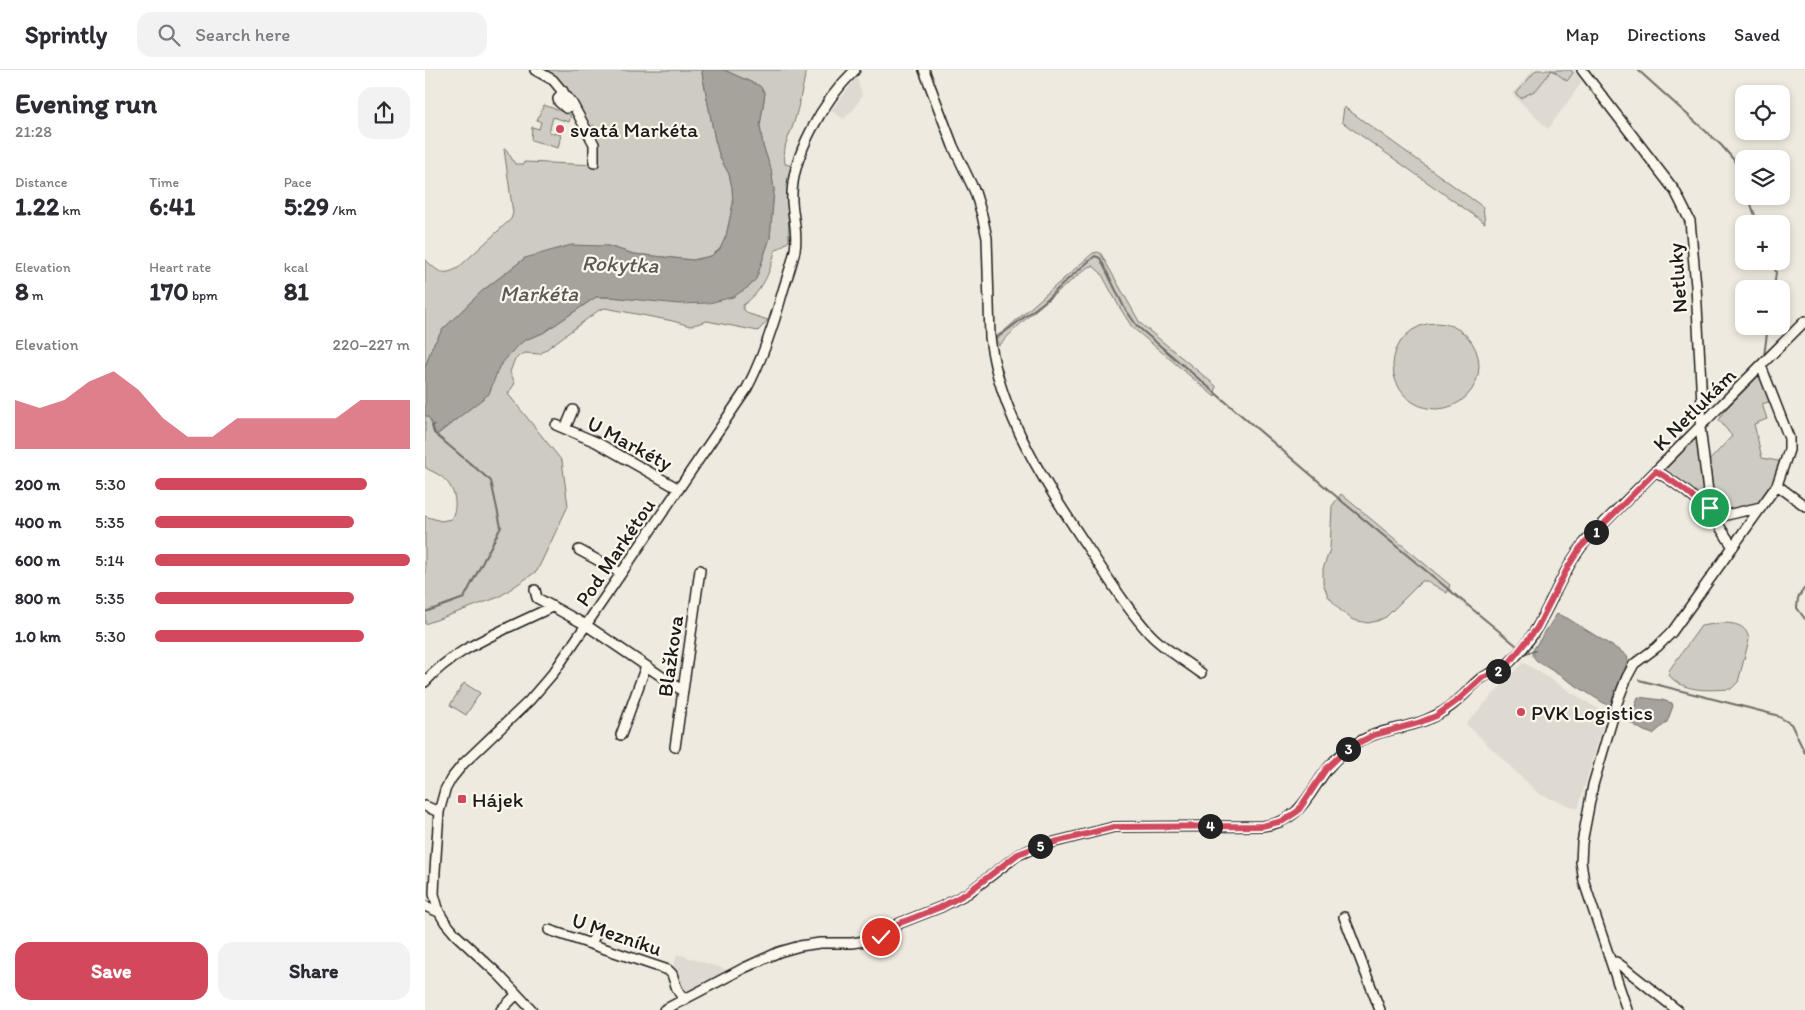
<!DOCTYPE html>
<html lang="en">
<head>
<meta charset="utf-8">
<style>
	:root { --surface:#fff; --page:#f2f2f3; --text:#2b2b33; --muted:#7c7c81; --line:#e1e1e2; --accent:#d1495b }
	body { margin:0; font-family:Itim,sans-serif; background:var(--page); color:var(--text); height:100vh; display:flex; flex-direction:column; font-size:19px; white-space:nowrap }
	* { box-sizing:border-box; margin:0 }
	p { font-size:16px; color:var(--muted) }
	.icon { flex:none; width:28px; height:28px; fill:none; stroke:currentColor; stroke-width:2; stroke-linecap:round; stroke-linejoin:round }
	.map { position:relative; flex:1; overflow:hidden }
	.drawer { display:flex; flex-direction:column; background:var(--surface); width:425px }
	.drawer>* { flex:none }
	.controls { position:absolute; left:1310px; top:15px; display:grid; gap:10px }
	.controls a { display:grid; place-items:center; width:55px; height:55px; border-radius:10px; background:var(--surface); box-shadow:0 2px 8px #0003; font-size:25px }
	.pin { position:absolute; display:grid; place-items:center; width:42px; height:42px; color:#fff; margin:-21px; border:2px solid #fff; border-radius:50%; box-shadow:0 1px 5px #0007 }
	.km { position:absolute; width:25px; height:25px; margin:-12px; border-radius:50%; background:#222; color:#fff; font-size:14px; line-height:25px; text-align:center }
	.round { display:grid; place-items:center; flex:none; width:52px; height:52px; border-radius:15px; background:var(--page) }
	.overview { display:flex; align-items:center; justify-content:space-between; height:85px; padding:0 15px }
	h1 { font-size:28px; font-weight:700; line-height:38px }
	.stats { display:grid; grid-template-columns:repeat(3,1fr); gap:8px; height:85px; padding:5px 15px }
	.stats div { display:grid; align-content:center }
	.stats b { font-size:25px; font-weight:700 }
	.stats small { font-size:14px; font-weight:400 }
	.stats p { font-size:14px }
	.chart { height:140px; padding:10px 15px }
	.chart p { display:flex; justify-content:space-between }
	.chart svg { width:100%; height:90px; margin-top:5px; fill:var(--accent); opacity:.7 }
	.primary-button { display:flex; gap:10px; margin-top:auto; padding:10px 15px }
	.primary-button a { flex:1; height:58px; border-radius:15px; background:var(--accent); color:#fff; font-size:20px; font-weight:700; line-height:58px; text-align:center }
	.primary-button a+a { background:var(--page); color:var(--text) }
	ul { padding:0 15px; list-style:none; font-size:16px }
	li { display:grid; grid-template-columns:80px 60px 1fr; align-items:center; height:38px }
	li i { height:12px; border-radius:6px; background:var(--accent) }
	header { display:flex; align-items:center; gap:30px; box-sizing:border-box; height:70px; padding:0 25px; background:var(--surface); border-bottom:1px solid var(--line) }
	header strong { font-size:24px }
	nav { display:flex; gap:28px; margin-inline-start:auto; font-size:18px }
	.search { width:350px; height:45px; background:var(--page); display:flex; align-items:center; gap:12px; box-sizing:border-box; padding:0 18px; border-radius:15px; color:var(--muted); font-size:19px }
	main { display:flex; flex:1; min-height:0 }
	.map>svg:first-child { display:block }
</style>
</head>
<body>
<header>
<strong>Sprintly</strong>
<div class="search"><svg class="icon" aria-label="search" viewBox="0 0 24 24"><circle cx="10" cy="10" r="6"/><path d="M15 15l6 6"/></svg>Search here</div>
<nav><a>Map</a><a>Directions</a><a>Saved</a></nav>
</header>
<main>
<section class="drawer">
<div class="overview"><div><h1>Evening run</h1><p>21:28</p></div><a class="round"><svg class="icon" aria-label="share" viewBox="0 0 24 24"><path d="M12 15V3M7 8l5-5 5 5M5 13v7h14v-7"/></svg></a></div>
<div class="stats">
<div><p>Distance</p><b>1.22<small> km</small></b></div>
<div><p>Time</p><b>6:41</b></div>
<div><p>Pace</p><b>5:29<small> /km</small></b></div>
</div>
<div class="stats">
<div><p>Elevation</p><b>8<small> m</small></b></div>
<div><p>Heart rate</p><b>170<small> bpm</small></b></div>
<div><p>kcal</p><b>81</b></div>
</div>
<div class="chart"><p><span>Elevation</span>220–227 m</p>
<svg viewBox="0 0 160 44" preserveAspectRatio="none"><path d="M0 44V20L10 24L20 20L30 11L40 6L50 15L60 29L70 38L80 38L90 29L100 29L110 29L120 29L130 29L140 20L150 20L160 20V44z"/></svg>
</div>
<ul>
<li><b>200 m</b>5:30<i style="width:83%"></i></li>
<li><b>400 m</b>5:35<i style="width:78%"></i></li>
<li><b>600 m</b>5:14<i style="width:100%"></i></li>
<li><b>800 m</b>5:35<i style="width:78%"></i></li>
<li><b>1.0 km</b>5:30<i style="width:82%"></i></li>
</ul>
<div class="primary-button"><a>Save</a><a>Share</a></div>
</section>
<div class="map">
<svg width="1380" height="940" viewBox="0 0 1380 940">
	<rect width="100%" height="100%" fill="#eeeadf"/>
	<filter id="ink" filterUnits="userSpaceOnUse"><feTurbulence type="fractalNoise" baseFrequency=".02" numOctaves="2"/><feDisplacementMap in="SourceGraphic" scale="10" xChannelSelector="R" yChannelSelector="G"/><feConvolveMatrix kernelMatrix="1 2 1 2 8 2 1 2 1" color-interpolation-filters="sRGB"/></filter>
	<g filter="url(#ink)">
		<path fill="#dedad1" d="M1108,0H1149L1157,12L1123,59L1087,24Z
			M432,7L437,26L429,39L419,49L406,41Z
			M1098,592L1181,644L1153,739L1114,724L1041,654Z
			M252,884L306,901L292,908L280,910L262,923L254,918L248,898Z"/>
		<path fill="#ceccc2" stroke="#75746f" d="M105,0H278L277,3L290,70L295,88L304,104L307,117L308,134L301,166L295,179L286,186L268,190L209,184L183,176L100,188L57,221L18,259L7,277L0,298V189C12,201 17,207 33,198L86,149L88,143L79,79H81L90,94H99V92L173,95V77L169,55L161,61L143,34L127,16Z
			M299,0H383L380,6C377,20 374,35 370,49C365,68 357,72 360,94L368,96L363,134L364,171L350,181C345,203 337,222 318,235V239L324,244L343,250L333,261L282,251L265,256L248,251L180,238L174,240L115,284L100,283L94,286L89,291L85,302L90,313L83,324L137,391L143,436L112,501L74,527L0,554V446L16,451L26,449C34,436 30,417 17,407C12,403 5,401 0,397V345L5,349L12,365L63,324L74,297L90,277L100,270L118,263L171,227L204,228L331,209L345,168L349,120L346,99L338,76L335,56L340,23L334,16Z
			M1111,0H1146L1148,3L1142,11L1127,0L1111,20L1096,28L1091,24Z
			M119,35L146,45L144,52L128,47L124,62L136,65L133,78L106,70L107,57L114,59L116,52L112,50Z
			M919,37L1058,137L1060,153L917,52Z
			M673,182L676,184L715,253L791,316L790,327L707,257L695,238L676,203L668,196L663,197C633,222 599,247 574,276L571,266L578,262L668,183Z
			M968 296a43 43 0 1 1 86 0a43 43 0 1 1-86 0Z
			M1334,306L1346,331L1337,334L1342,349L1329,354L1337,388L1358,392L1349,416L1332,435L1294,445L1288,440L1283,392L1307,366L1294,350L1300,340Z
			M1271,368L1278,399L1282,432L1239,401Z
			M916,424L1025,515L1022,523L1002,511H997L961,547L952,551L943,553L928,550L914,539L903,526L898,513V499L905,479L907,436Z
			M1296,553C1310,553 1322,555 1324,570L1313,612L1306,619C1283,620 1258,623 1243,604L1245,599L1276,556Z
			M39,613L55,623L41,645L25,635Z"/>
		<path fill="#a6a39d" stroke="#6f6d69" d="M278,0H299L335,16L340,23L335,56L338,76L346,99L349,120L345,168L331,209L325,216L308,227L284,233L254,234L185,227H171L118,263L100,270L91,277L74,297L64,324L11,365L5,349L0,345V298L7,277L18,259L57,221L100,188L146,175L183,176L209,184L268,190L286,186L295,179L301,166L308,134L307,117L304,104L295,88L290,70L277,3Z
			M1132,544L1142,548L1200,584L1203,588L1199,604L1185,637L1112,591L1108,586V580Z
			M1213,627L1237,630L1247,633L1248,636L1242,652L1228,664L1219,661L1206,653L1208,642Z"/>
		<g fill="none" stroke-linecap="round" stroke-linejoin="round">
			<path stroke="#6f6d69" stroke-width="2" d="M1213,0L1296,75L1309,90L1319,114
				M1323,126L1333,154
				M1347,191L1351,202L1349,219
				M568,271L619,232L642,210L670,186L675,188L699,237L712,256L919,433L1092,576
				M1339,286L1343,256
				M1342,297V299
				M1344,303L1369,368L1368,371
				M1380,517L1373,528L1372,538L1380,549
				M0,542L39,528L76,457L66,411L9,363L7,356L9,355
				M1100,583L1110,581
				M1214,610L1351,645L1366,654L1380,683"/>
			<g stroke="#1c1c1c" stroke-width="12">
				<path id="minor" d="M110,0L128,10L147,33L169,74V93
					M499,0L528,76L550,122L557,145L562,168L565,267C574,345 624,420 667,484C685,511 703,540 725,564C739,579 759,590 776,603
					M1157,0L1250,121L1265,151L1271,216L1277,334L1275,357L1285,438L1289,448L1308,477
					M138,21L133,29L134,32L141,38L147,33
					M131,355L171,372L254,419
					M140,359L148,340
					M1231,401C1253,414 1272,428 1289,448L1336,437
					M1352,415L1380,436
					M154,480L196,503
					M110,520L112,528L161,555L258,621
					M84,557L127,537
					M0,612C22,587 51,573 80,559
					M196,665L221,596
					M250,677L275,500
					M0,736L14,742
					M0,836L14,842
					M919,847L955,940
					M124,860L243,900L247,904L252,919L259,930
					M166,874L173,859
					M1186,892H1191L1198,897L1252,940
					M76,940L92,924
					M107,940L74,905L31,865L20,852L14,842L9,824L10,801L14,742L20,720L26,709L38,694L104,631L129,602L321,320C337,290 348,257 357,224C361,210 367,195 370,180C373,163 368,148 367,131C365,87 399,30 430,0
					M239,940L319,898L354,882L375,876L395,873H427L452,869L475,853L516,837L543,823L593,785L614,776L689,757L837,756C885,751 885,709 918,683C929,674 943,666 957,662C972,658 987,656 1001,650C1013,645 1024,639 1033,630C1041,624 1047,615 1055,609C1065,603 1076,600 1085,592C1121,559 1130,508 1161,471L1380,251
					M1202,940L1159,812L1156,792L1157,773L1168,715L1193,630L1202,607L1209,594L1232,577L1247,562L1352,415L1364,380V368L1336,296"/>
			</g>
			<use href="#minor" stroke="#fbf7ec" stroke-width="9"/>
		</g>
	</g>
	<g fill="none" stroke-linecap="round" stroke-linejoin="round" filter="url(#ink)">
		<g stroke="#fff" stroke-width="10">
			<path id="route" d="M456,867L475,853L516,837L542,823L593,784L614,776L689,757L837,756L858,751L873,741L901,699L923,678L949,665L993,653L1011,646L1033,630L1057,608L1072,602L1084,593L1112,558L1143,497L1155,478L1231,401C1253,414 1272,428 1289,448L1285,438"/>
		</g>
		<use href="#route" stroke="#d1495b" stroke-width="6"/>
	</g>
	<g fill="#d1495b" stroke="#fbf7ec" stroke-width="2">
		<circle cx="135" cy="59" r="5"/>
		<circle cx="1096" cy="642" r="5"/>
		<rect x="32" y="724" width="10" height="10" rx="2.5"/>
	</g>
	<g text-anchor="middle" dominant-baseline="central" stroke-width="4.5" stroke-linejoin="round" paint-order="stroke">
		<g font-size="21" fill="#1c1c1c" stroke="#fbf7ec" text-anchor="start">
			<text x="145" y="59">svatá Markéta</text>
			<text x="1106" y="642">PVK Logistics</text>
			<text x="47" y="729">Hájek</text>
		</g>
		<g font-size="21" fill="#1c1c1c" stroke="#fbf7ec">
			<text transform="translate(1252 208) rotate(-94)">Netluky</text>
			<text transform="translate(1269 339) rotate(-45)">K Netlukám</text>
			<text transform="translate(205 373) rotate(28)">U Markéty</text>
			<text transform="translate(190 482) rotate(-56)">Pod Markétou</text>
			<text transform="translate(245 586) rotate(-82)">Blažkova</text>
			<text transform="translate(192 864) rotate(19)">U Mezníku</text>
		</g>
		<g font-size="22" font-style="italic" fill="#5a5956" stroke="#fbf7ec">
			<text transform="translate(195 194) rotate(2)">Rokytka</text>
			<text x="114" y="223">Markéta</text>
		</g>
	</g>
</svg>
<div class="controls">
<a><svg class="icon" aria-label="locate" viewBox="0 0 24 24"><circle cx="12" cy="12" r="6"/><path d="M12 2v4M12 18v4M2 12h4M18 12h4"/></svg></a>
<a><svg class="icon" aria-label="layers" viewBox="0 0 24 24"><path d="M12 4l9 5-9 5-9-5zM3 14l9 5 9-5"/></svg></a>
<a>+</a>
<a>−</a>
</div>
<div class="pin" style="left:1285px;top:438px;background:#1e9e55"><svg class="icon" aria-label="arrive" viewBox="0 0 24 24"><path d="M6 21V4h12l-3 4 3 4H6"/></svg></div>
<div class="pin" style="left:456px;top:867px;background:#d93025"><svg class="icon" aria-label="check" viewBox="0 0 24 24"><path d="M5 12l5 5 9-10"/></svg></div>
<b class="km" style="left:1171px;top:462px">1</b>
<b class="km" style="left:1073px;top:601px">2</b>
<b class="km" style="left:923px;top:679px">3</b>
<b class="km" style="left:785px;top:756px">4</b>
<b class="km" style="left:615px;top:776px">5</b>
</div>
</main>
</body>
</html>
